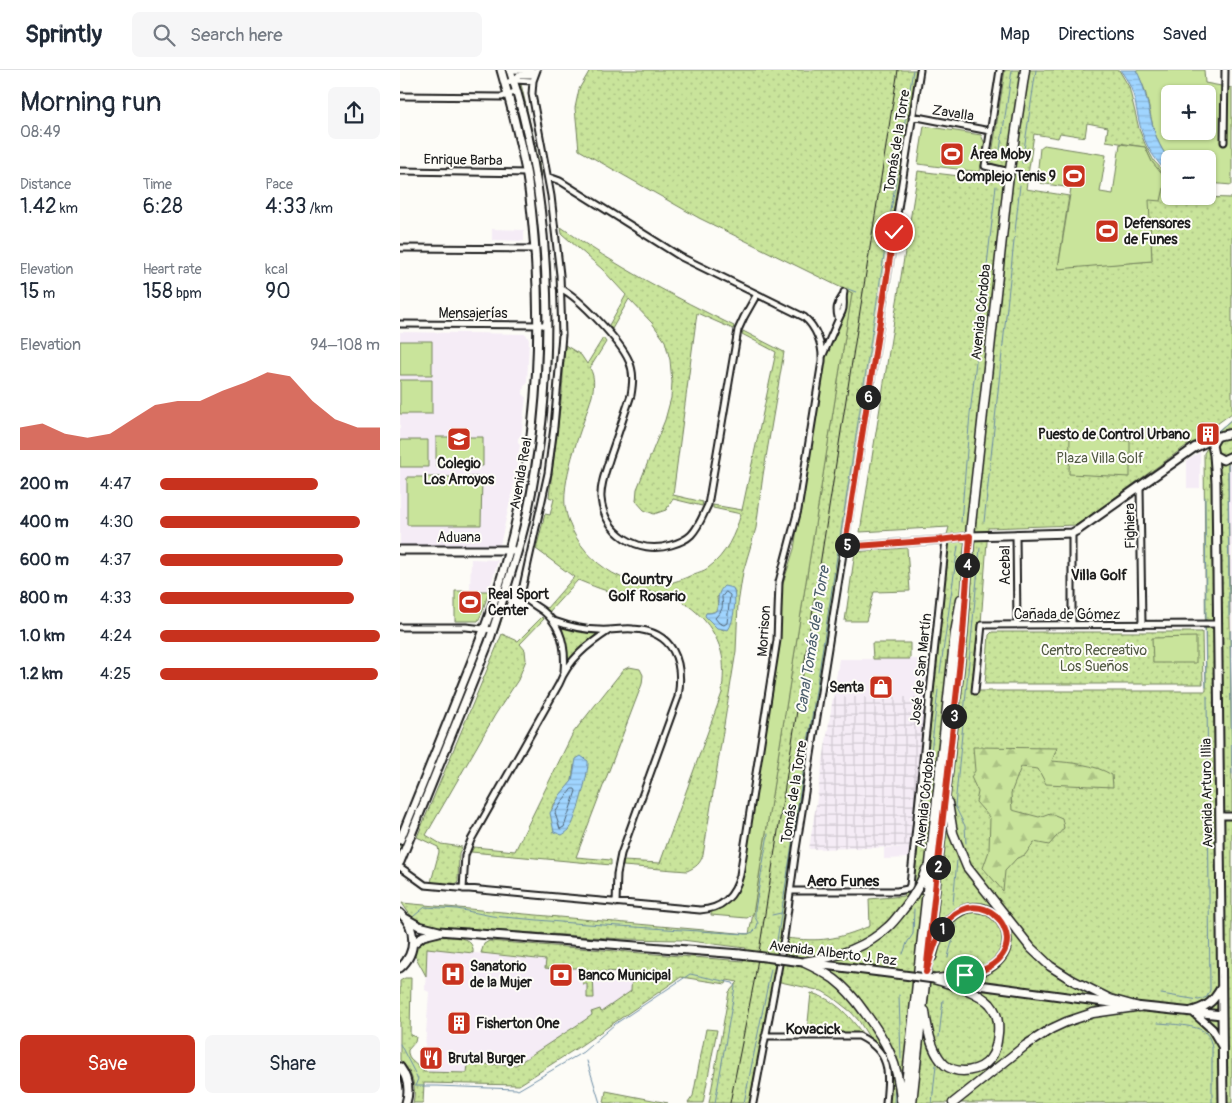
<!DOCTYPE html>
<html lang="en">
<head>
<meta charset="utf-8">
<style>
	:root { --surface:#fff; --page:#f6f6f7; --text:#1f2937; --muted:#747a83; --line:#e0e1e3; --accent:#c8321e }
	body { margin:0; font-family:Pangolin,sans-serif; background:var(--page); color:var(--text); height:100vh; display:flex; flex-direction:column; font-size:19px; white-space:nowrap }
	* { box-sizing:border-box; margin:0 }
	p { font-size:16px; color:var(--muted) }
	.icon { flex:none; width:28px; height:28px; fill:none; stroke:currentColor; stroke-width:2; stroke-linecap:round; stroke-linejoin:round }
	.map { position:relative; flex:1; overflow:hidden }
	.panel { display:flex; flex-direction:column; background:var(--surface); width:400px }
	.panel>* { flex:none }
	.fabs { position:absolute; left:761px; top:15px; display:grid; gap:10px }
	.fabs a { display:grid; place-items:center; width:55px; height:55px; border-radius:8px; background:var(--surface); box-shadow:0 1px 4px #0004; font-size:25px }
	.pin { position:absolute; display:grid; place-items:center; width:42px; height:42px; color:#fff; margin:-21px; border:2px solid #fff; border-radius:50%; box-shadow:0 1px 5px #0007 }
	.km { position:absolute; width:25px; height:25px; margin:-12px; border-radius:50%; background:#222; color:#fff; font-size:14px; line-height:25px; text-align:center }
	.round { display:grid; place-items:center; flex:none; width:52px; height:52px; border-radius:8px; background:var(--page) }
	.overview { display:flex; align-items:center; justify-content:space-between; height:85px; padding:0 20px }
	h1 { font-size:28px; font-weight:600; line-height:38px }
	.metrics { display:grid; grid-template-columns:repeat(3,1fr); gap:8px; height:85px; padding:5px 20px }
	.metrics div { display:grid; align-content:center }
	.metrics b { font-size:21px; font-weight:600 }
	.metrics small { font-size:14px; font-weight:400 }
	.metrics p { font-size:14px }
	.chart { height:140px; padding:10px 20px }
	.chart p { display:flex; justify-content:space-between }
	.chart svg { width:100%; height:90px; margin-top:5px; fill:var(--accent); opacity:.7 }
	.button { display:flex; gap:10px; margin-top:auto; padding:10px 20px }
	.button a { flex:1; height:58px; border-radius:8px; background:var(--accent); color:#fff; font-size:20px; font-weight:600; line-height:58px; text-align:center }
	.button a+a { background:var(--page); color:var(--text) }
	ul { padding:0 20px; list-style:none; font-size:16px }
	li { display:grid; grid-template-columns:80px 60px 1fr; align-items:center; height:38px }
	li i { height:12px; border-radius:6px; background:var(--accent) }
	header { display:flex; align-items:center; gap:30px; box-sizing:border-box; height:70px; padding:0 25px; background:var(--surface); border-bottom:1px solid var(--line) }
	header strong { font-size:24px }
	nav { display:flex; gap:28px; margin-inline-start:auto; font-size:18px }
	.search { width:350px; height:45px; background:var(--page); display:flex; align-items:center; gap:12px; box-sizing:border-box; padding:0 18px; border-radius:8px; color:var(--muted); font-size:19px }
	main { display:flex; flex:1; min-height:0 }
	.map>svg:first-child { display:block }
</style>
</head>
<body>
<header>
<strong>Sprintly</strong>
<div class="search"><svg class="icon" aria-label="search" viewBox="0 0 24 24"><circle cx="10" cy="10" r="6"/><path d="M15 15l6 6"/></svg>Search here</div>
<nav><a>Map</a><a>Directions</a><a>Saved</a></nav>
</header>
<main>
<section class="panel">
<div class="overview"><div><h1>Morning run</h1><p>08:49</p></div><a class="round"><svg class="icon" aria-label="share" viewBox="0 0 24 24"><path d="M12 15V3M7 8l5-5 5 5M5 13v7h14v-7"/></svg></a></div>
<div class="metrics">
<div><p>Distance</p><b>1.42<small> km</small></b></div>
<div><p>Time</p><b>6:28</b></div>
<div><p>Pace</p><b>4:33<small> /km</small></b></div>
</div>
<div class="metrics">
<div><p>Elevation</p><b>15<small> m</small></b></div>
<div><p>Heart rate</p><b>158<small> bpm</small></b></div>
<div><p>kcal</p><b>90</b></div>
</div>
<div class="chart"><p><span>Elevation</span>94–108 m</p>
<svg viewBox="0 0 160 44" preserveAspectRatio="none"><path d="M0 44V33L10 31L20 36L30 38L40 36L50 29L60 22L70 20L80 20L90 15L100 11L110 6L120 8L130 20L140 29L150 33L160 33V44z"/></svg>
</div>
<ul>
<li><b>200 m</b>4:47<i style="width:72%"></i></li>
<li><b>400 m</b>4:30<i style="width:91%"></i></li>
<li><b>600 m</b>4:37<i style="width:83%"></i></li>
<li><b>800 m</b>4:33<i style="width:88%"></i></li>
<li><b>1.0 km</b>4:24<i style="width:100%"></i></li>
<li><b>1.2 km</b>4:25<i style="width:99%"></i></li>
</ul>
<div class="button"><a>Save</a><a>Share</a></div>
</section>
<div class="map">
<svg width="832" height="1033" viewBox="0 0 832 1033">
	<defs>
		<pattern id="industrial-grid" width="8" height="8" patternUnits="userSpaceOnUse" patternTransform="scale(1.25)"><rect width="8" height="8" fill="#f5ecf6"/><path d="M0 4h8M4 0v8" fill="none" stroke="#d1cad2"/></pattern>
		<pattern id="grass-dots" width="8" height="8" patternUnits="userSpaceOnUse" patternTransform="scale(1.25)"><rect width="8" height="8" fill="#c9e49b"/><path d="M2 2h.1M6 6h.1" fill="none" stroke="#acc385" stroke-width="1.8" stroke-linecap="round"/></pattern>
		<pattern id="forest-firs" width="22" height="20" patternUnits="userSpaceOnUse" patternTransform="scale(1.25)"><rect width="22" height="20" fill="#c9e49b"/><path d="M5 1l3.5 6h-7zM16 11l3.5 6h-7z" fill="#acc385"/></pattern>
		<pattern id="water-rules" width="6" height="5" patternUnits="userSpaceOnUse" patternTransform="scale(1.25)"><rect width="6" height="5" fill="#a0d5ff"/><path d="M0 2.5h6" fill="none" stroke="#89b6da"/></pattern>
	</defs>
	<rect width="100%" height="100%" fill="#fdfcf7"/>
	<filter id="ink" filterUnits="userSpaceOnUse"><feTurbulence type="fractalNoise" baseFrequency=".02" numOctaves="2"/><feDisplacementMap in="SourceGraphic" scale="10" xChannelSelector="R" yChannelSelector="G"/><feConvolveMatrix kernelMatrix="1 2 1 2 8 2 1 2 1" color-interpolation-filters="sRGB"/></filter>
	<g filter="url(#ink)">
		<path fill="#f5ecf6" d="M92,159L124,160V171L92,170Z
			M0,262L126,264L129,270L127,314L124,316L123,324L126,327L121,366L118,368V373L120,375L113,419L100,475H0Z
			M800,382V418H787V391Z
			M832,392V741L825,396Z
			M71,489L98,490L89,521H70Z
			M439,589H529L526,627H433Z
			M510,777L509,788L484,789V778Z
			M27,878L191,895L274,900L117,1006L28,1002V993L24,992L29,922L25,920Z"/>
		<path fill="url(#industrial-grid)" d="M433,627H526L510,777L409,779Z"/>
		<path fill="url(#grass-dots)" stroke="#72805c" fill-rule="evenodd" d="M110,0L121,3V14L139,92L150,194L151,291L140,399L124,475L100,555L4,793L0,795L89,572L118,480L139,370L146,255L139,131Z
			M190,0H520L385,868C422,872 435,870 470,856L469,829L504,826L508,819L546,469L549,457L460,462L518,101L592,110L591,91L605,0H719L729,17L739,59L745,74L754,91L770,108V126L832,128V343L810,359L802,363L804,367L786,376L677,455L588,458L576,621H806L804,383L818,361L832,349V388L828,395L832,704V1033H486V995L459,951L451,942L432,927L422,921L376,911L353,1033H309L329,922L338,912L327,910L326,914L281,907L180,976L119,1015L24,1013L23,1033H13C17,1017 12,1001 0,990V911L5,908H11L10,965L16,967L15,972L8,980V983L10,989L24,1002L67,1003L68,994L116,995L185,950L192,945L191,942L200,939L201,942L231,921L232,902L193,901L194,928H187V914H183V901H178V898H170V901L145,898L146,890L81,883L84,874L89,871L343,891L346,878L282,870L223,869L31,856C14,851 11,847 2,833L349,864L353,844L452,223L299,148L179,80L175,38L179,19ZM687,53L708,57L706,71L745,77L752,92L766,110L748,130L752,191L658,198L669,126L626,119L634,64L658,68L660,63L685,67Z
			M114,25L117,28L139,142L143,251H141L137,176L111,27Z
			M161,157C215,196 275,227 334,256L333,259L297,243L273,425L303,432L302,436L273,429L266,440L254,444L244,440L236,431L237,419L265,350L271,328L272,312L270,290L265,271L252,253L229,229L212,259L209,255L226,225L202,199L162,164Z
			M140,259L144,260L140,342H137L133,379H136L129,420L117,473L114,472L137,317H140L142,281L139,280Z
			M343,261L384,282L363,405L356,458L343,502L338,534L336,581L303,785C300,794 296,797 287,801L223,796V791L260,793L322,623C323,609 325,595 321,581C313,552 286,527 256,522C244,520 233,523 222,523C207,523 191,515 178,510L149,542L146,539L174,507L136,479L145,444L150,445L154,429L149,427L162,322L165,275L181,285L187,294L203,268L206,272L190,298C195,308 194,315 192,326C183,355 162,405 165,436C171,480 216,519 262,514C273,513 284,509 294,504C299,502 304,501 308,498C326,485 335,464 341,444L313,438V435L342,440L376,282L342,264ZM335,522L333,534L324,560L317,557L306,543C319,543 318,537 317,527Z
			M507,478L510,521L474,522L466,551H445L455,482Z
			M142,547L144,549L120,574L125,580L126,590L118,610L95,645L26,765L41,774L62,777L59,783L58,812L54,815L31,812L39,782L38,777L17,767L102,564L118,571Z
			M162,555L175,560L200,564L181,578L169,591L167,589L164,568L159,557Z
			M592,562H802L803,614H585L589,565Z
			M85,566L88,568L0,787V774Z
			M472,573H510V589H473Z
			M229,597L240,599L243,605L242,614L176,787L211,790V795L71,782L74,777L115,781L173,663L223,600ZM174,695L187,704L173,750L154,762L152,737L172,711Z
			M32,867C45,867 75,863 73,883L27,878L26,906L13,882C16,873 23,868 32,867Z
			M411,923C434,929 448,944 462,963L407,962Z
			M306,959L317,960L303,1033H288L293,1026Z
			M206,1021L268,1033H204Z"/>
		<path fill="url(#forest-firs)" stroke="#72805c" d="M573,677L657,678L652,691C673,693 694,694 712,705L713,717L646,714L638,699L621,697L611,723L612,740L639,747L650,743L662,748L664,758L649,775L634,772L625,785L617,788L605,801L603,821L583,798L589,781L590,748L576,732L578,722L571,707L575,701Z"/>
		<path fill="#c9e49b" stroke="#72805c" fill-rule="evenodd" d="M736,0H804L805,13L832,18V115L808,113V89L770,90C752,70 752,46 745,21C743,14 739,7 736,0ZM770,24H808V61H770Z
			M524,56L581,65L585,74L580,102L518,94Z
			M720,74L745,77L752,92L766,109L761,131L749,130L752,191L658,199L671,118L640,113L637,107L640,78L644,75L706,85L700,122L713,124Z
			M446,220L452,223L353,844L347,848L311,845V841C330,835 338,822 343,803L378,582L381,520L394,479L424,286L439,251Z
			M0,271H32V305H0Z
			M0,310H32V344H0Z
			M36,367H83V396H36Z
			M670,368L730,371V407L669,404Z
			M0,370H28V397H0Z
			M7,407H82L81,455H7Z
			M55,521H89L82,543L78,551H55Z
			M796,567V593H753L752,568Z"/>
		<path fill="url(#water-rules)" stroke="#6b8ba4" d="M720,0H736C752,28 747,65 770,90V106C757,92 746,78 741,59C734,34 737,22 720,0Z
			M324,516L333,518C337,525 334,553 328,560L317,558L305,546L306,543C327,544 311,528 324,516Z
			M181,686L188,691C189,702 176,751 169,760C168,761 164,764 162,765L154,762L150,743L160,725L172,711L176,689Z"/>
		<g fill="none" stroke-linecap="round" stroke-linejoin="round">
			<path stroke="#516677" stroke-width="1" d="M326,522L330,525L327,553L324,555L319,553L315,548C323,539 323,539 322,527Z
				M172,719H175L176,721L164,757L160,759L155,743L164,729Z"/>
			<path stroke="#6b8ba4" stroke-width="1" d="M600,80L612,0
				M622,93L636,0
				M448,219L456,222
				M818,361L832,349
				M828,395L829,547
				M805,427L806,550
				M561,452L570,344L596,116
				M584,452L620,115
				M805,557L806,617
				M830,561L832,704
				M540,603L558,476
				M521,772L538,620
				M566,773L565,756L555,736L580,478
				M553,834L557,790
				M372,845L381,843
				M14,846L25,837L57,839L92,846L172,853L346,864C353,863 356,861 358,853L355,847V840L368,764
				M376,877L513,0
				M503,884L507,873L513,864L514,839
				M548,888C550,875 555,868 556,854
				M761,924L799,930L807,927L810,920L807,626
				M499,925L501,989
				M758,953C770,954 798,955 806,963C810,967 811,973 812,978V1033
				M539,967L543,930
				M0,974L18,1009L15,1016H37L116,1019L118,1020L183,982L215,954L290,904L333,913L335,917L315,1033
				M187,991L200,1033
				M344,1033L371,899
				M494,1033L495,1014
				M532,1033L536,995"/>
			<g stroke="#1c1c1c" stroke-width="9">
				<path id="street" d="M112,0L136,1
					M137,0L133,11L132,24L151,126L160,205L162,265L154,357L148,403L121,525C127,531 136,536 143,541C162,556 166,579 164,601
					M600,0L585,96L610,102
					M114,10L119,5H134
					M105,13L114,10L133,11
					M0,26L102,27L117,21
					M512,46L590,61
					M824,72L825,0
					M0,101L126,103
					M0,178L135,179
					M160,218C179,227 221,272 229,291C234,302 233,313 231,325C224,346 217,367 210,387C206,400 200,415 201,428C204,463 238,485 271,475C278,473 286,470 291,465C299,457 303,445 308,435L338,260L344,247L357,224
					M438,247C436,239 437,234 442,227
					M0,254L146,255
					M422,287C429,272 435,256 442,242C445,235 442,229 444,222
					M740,417L742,554
					M672,463V555
					M616,464L617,555
					M445,475L457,476L541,470L569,466
					M154,551C168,556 183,560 199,560C210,561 222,558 233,559C274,561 284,592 278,627L221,784L217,804L216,833
					M0,557H66L93,560
					M575,621L582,555L818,554
					M820,746H832
					M0,797L25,815L300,840C322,839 335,826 340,805L377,570L379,512L398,440L422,291C423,275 416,257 404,247L281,187L160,111L149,107
					M63,819L65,785L71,770L159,614C169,589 187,575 210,560
					M391,821H497L508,819L510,815L546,469
					M365,966H459C491,982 489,1001 486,1033
					M353,1033L384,868L396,779L520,0"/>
			</g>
			<g stroke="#1c1c1c" stroke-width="11">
				<path id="secondary" d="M816,368L812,375L814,385L823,390L832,386
					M814,385L816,412L823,1033
					M569,466L672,463L678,460L794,378L819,366L832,363
					M0,480H112
					M0,770C20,720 41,669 61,618C76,581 91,544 102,505C133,401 143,289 135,181C133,154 131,127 126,101C119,67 111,34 101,0
					M0,792L89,572C102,532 116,491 126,449C157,309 155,137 110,0
					M0,843C17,858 17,883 0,898
					M5,848L19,856L39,861L340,884
					M13,874L23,866L39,862
					M408,893L496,904
					M549,911L719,934
					M735,936L822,945
					M795,940C809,936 814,930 821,918
					M792,941L812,959L822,976
					M0,997C8,1008 10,1020 6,1033"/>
			</g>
			<g stroke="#1c1c1c" stroke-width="11">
				<path id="primary" d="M548,733L553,763L567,797L631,878L650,896L672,910L710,929L739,937
					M532,887C536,873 539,859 550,849C586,813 632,870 591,897C576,907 554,906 536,909
					M403,892C433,888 466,878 488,857C495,851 500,843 506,836C514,825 522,813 526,799
					M403,892C414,897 424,902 434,909C446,918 456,930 465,943C487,972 498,993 501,1030
					M525,941C527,959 531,982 545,995C558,1005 580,1002 590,989C596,981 597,972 598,963C599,953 597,942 590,934C576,920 552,915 534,909
					M504,1033L555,563L561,529
					M512,1033L563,565L571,454L608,113L625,0
					M553,1033L626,975L651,959L666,952L693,943L735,937"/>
			</g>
			<use href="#street" stroke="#fdfcf7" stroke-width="5"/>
			<use href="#secondary" stroke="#fdfcf7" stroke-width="7"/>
			<use href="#primary" stroke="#fdfcf7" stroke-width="8"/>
			<path stroke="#1c1c1c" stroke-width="1" d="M330,1033L355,907L498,0"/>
			<g stroke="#1c1c1c" stroke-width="11" stroke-linecap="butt">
				<path id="secondary-bridge" d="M340,884L403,892
					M496,904L534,909"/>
			</g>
			<use href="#secondary-bridge" stroke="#fdfcf7" stroke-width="7"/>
		</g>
	</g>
	<g fill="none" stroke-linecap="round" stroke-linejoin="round" filter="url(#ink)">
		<g stroke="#fff" stroke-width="10">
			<path id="route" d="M494,162L445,474L457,476L540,470L570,466L563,564L526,902C532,885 536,863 549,849C590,807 647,890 565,905"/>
		</g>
		<use href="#route" stroke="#c8321e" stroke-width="6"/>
	</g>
	<defs>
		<g id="stadium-square" transform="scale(1.25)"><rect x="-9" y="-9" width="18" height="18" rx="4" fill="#c8321e" stroke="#fdfcf7"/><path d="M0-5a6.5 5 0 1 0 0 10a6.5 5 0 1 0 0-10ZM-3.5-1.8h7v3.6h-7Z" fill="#fff"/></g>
		<g id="building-square" transform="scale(1.25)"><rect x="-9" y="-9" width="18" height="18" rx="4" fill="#c8321e" stroke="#fdfcf7"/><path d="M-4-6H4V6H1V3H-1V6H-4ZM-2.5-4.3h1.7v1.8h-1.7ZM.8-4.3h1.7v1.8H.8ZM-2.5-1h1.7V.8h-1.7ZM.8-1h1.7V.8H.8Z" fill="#fff"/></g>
		<g id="school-square" transform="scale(1.25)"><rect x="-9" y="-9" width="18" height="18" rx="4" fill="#c8321e" stroke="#fdfcf7"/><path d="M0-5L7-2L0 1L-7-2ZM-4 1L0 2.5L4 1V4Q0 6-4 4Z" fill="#fff"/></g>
		<g id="shop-square" transform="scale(1.25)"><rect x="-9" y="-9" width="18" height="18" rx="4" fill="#c8321e" stroke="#fdfcf7"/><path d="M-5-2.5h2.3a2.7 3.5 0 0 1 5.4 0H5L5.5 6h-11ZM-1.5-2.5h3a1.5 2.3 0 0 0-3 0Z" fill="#fff"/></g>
		<g id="hospital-square" transform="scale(1.25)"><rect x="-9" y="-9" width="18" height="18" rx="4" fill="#c8321e" stroke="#fdfcf7"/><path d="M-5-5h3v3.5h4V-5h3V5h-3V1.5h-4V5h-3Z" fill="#fff"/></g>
		<g id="bank-square" transform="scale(1.25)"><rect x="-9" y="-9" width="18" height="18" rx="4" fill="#c8321e" stroke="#fdfcf7"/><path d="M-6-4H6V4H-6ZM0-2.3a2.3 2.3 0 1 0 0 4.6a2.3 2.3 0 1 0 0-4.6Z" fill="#fff"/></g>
		<g id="restaurant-square" transform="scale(1.25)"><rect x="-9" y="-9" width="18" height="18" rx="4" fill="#c8321e" stroke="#fdfcf7"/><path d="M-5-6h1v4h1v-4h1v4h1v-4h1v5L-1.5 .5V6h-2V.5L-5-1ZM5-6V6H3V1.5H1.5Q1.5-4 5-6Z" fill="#fff"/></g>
	</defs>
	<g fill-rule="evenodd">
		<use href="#stadium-square" x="552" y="84"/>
		<use href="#stadium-square" x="674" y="106"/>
		<use href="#stadium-square" x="707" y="161"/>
		<use href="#building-square" x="808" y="364"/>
		<use href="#school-square" x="59" y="369"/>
		<use href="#stadium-square" x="70" y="532"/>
		<use href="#shop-square" x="481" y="617"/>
		<use href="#hospital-square" x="53" y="904"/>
		<use href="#bank-square" x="161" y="905"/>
		<use href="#building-square" x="59" y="953"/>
		<use href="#restaurant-square" x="31" y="988"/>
	</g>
	<g text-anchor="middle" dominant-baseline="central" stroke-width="4" stroke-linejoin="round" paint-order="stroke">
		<g font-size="14" fill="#1c1c1c" stroke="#fdfcf7">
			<text transform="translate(553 43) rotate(9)">Zavalla</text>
			<text transform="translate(497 71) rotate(-81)">Tomás de la Torre</text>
			<text transform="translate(63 90) rotate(1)">Enrique Barba</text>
			<text transform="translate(581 242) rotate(-84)">Avenida Córdoba</text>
			<text x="73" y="243">Mensajerías</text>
			<text transform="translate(121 403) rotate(-80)">Avenida Real</text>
			<text transform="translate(730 456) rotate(-91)">Fighiera</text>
			<text x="59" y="467">Aduana</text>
			<text transform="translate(605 495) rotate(-90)">Acebal</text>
			<text x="667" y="544">Cañada de Gómez</text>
			<text transform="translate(364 561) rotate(-86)">Morrison</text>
			<text transform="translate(521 599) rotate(-84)">José de San Martín</text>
			<text transform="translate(394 722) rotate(-81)">Tomás de la Torre</text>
			<text transform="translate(807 723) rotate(-91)">Avenida Arturo Illia</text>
			<text transform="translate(525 729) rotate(-84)">Avenida Córdoba</text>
			<text transform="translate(433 883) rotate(7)">Avenida Alberto J. Paz</text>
		</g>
		<g font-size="14" font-weight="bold" fill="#1c1c1c" stroke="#fdfcf7" text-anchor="start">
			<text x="570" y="84">Área Moby</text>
			<text x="656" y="106" text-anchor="end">Complejo Tenis 9</text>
			<text x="724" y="153">Defensores<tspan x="724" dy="16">de Funes</tspan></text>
			<text x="790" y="364" text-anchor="end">Puesto de Control Urbano</text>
			<text x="59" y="393" text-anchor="middle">Colegio<tspan x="59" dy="16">Los Arroyos</tspan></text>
			<text x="88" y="524">Real Sport<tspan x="88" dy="16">Center</tspan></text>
			<text x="464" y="617" text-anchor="end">Senta</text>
			<text x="70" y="896">Sanatorio<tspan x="70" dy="16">de la Mujer</tspan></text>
			<text x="178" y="905">Banco Municipal</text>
			<text x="76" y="953">Fisherton One</text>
			<text x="48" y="988">Brutal Burger</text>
		</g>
		<g font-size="14" fill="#505842" stroke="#fdfcf7">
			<text x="700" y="388">Plaza Villa Golf</text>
			<text x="694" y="580">Centro Recreativo<tspan x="694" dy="16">Los Sueños</tspan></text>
		</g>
		<g font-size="15" font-weight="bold" fill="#1c1c1c" stroke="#fdfcf7">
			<text x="699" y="505">Villa Golf</text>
			<text x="247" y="509">Country<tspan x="247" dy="17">Golf Rosario</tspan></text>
			<text x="443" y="811">Aero Funes</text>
			<text x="413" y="959">Kovacick</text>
		</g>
		<g font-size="15" font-style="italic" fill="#4a5d6b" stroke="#fdfcf7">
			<text transform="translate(413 570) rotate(-81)">Canal Tomás de la Torre</text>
		</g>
	</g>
</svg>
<div class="fabs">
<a>+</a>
<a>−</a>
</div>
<div class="pin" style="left:565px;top:905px;background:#1e9e55"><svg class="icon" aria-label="arrive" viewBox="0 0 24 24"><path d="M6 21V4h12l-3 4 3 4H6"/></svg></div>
<div class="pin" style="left:494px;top:162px;background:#d93025"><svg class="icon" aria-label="check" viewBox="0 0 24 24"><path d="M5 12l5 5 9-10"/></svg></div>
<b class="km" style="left:542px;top:859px">1</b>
<b class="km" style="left:538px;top:797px">2</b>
<b class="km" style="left:554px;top:646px">3</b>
<b class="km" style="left:567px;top:495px">4</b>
<b class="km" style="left:447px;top:475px">5</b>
<b class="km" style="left:468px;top:327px">6</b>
</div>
</main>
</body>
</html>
